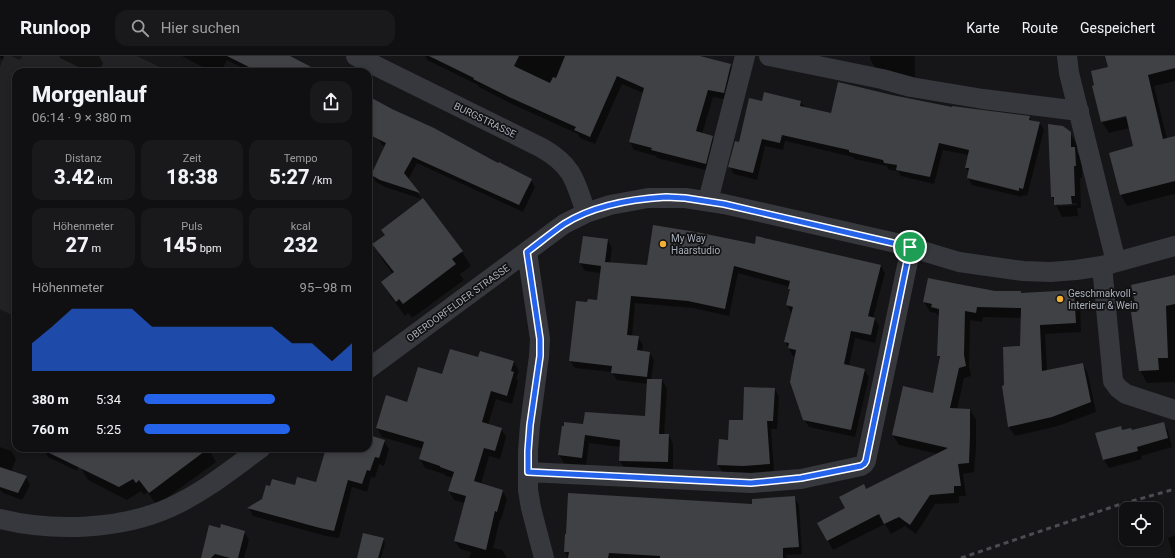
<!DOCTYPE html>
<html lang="de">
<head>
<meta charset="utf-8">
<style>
	:root { --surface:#101012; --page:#19191b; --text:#f1f3f6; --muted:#9c9d9f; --line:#303032; --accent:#2563eb }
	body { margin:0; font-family:Roboto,sans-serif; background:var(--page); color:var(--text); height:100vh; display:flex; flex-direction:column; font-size:15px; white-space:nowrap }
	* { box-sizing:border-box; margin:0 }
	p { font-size:13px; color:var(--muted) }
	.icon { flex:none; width:22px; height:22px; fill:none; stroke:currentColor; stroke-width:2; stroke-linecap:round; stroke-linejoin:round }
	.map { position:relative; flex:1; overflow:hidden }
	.side { position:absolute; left:12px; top:12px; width:360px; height:384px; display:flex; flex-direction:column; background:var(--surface); border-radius:12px; box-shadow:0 2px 6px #0003,0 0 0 1px var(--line) }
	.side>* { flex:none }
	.buttons { position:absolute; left:1119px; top:446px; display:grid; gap:8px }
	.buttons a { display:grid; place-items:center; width:44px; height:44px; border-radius:8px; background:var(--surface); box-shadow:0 2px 6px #0003,0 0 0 1px var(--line); font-size:20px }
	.pin { position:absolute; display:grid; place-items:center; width:34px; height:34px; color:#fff; margin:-17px; border:2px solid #fff; border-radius:50%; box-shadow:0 1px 4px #0007 }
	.round { display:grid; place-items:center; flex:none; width:42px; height:42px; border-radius:12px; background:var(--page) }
	.overview { display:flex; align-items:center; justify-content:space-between; height:68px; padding:0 20px }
	h1 { font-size:22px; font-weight:800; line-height:30px }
	.figures { display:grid; grid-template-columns:repeat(3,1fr); gap:6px; height:68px; padding:4px 20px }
	.figures div { display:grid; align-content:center; border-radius:10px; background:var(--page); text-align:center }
	.figures b { font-size:20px; font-weight:800 }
	.figures small { font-size:11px; font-weight:400 }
	.figures p { font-size:11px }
	.chart { height:112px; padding:8px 20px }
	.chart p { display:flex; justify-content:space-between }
	.chart svg { width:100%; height:72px; margin-top:4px; fill:var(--accent); opacity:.7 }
	ul { padding:0 20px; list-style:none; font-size:13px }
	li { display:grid; grid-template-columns:64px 48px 1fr; align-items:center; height:30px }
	li i { height:10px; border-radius:5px; background:var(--accent) }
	header { display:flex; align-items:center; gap:24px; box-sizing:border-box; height:56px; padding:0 20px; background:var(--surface); border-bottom:1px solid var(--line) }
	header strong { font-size:19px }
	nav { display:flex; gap:22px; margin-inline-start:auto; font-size:14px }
	.search { width:280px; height:36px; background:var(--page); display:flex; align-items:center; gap:10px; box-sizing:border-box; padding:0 14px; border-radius:12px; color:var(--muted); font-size:15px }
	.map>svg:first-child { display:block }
</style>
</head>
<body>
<header>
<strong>Runloop</strong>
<div class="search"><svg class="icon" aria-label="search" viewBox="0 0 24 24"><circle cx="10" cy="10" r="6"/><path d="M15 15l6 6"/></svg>Hier suchen</div>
<nav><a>Karte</a><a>Route</a><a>Gespeichert</a></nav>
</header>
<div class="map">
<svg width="1175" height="502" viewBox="0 0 1175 502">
	<rect width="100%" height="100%" fill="#161618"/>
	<path fill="#222225" d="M4,0H11L20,4L22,0H137L170,16H16V261L0,253V11Z"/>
	<path fill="#0007" fill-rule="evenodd" d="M0,0H4L3,4L0,2Z
		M59,0H99L103,7L99,16H89L60,2Z
		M182,0H287L319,16H250L227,4L221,16H212Z
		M425,0H696L730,9L735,17L728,44L713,41L702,78L712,81L717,89L710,115L657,102L656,100L634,94L630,86L643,37L622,28L595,88L580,82L578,78L514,49L479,31L478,29L427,4Z
		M870,0H915V21L882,23L870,3Z
		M1106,0H1175V25L1154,30L1167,83L1175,81V140L1174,138L1127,150L1121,139L1134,91L1130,72L1109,77L1102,66L1109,12ZM1130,58L1131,60L1104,66V64Z
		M892,40L953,52L1029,61L1032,65L1040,67L1044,74L1027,140L1023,139L1022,141L972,129L968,122L969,117L966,112L969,99L943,94L934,128L901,120L898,115L889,114L887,110L854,103L853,101L785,85L783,94L765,90L757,124L734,118L730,111L739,87L763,46H801L805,52L832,59Z
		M368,42L531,124L535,131L523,156L417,107L408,124L422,143L385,131L376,126L372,119L386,91L382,89L368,65Z
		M1070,77L1077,89V96L1082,104V122H1080L1081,152H1077L1078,160L1062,161L1052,141ZM1076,147L1077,149L1058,150V148Z
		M423,144L462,196L471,210L460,218L464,224L412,262L408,257L405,260L391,241L382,226L393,218L382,203L374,188L385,179Z
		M608,184L612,192L610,207L647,211L756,189L881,210L885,217L873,262L875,263L879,270L875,287L855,282L849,310L864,314L869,321L855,381L809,371L804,363L796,300H793L785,286L792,258L787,249L791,234L790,231L738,217L729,260L693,252L635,247L632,280L638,281L643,289L642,296H649L654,304L651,324H662L667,333L664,379H669L673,388V414L625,413L620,405V391L589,387L586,410L564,407L559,399L584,369L646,361L648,328L617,324L612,316L575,312L570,305L588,247L598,245L601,217L585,215L580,207Z
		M1175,220V326L1147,327L1140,314Z
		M1074,235L1080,244L1081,276L1045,278L1047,315L1083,308L1088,318L1096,356L1058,370L1015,380L1009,371L1021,291L1022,262L983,261L982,266L970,264L969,309L971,320L964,322L957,354H970L976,364V391L974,416L963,418L966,440H959V447L935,448L916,478L905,470L891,478L885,468L833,494L818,468L846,453L938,398L899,389L893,379L934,338L940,304L938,299L940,261L938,260L936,257L930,256L924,246L995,236H1021L1022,238Z
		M479,303L514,306L519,315L516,322L518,325L512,348L496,343L488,369L501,373L506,381L500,403L489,400L481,428L502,434L507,443L501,464L500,463L493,492L502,494L507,502H469L471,496L460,493L455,485L465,447L454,444L449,435L453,422L446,420L444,418L425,412L420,403L423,393L382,381L377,372L443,319Z
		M775,333L779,341L777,373H771L774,416L748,417H723L718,409L729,385L744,365Z
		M1163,367L1168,375L1172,391L1141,400L1142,403L1109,412L1104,404L1132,375Z
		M384,385L389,393L384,410L379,408L375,422L371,421L367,436L352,431L339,482L326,480L253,460L249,452L263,444L271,431H296L316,428L327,392H368V387Z
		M0,391L11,395L16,403L11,416L26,421L30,429L22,444L3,437L2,435L0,434Z
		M44,392H88L77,415L48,401L44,394Z
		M108,392H208L216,406L157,449L147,436L144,439L141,435L127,444L88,424L81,412Z
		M794,441L799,449L802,498L786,499L787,502H568L565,496L754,449Z
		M244,476L249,484L244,502H205Z
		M1175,479V502H1174L1168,482Z
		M383,483L385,487L381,502H358Z"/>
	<path fill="#404145" d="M227,0H290L321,16H259Z
		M429,0H519L514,10L550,27L553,21L556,22L565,0H700L731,8L724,37L708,34L696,75L713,80L706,108L651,94L652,92L629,86L644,32L617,20L590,81L574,74L576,71L509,41L473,23L474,22Z
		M1105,0H1175V12L1148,19L1163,83L1175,80V125L1120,139L1109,97L1133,90L1126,60L1101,66L1092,30L1094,29L1091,15L1108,11Z
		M838,26L892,39L952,51V50L1030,60L1029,64L1040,66L1023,133L1019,132V135L967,122L969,112H965L969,94L939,87L930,121L896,114L897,109L884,107L883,104L849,96V94L782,79L780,87L762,83L753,117L728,111L735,85L739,86L749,42L762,45L764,36L801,45L800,50L831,57Z
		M368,40L392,53L434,72L498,107L499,106L532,123L519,149L413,101L404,117L420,137L380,124L371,119L386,87L368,78Z
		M1048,68L1063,70L1071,76V91H1075L1076,110H1074L1075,140H1071L1072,148L1054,149V141H1051Z
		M423,142L463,195L452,203L456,208L403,248L399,243L396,246L381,226L394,216L372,188L385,179L381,174Z
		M653,169L696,176L755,188L756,180L881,209L868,260L875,262L871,279L851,275L844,308L865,313L851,374L803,364L790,326L796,294L788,292L789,287L784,286L793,251L786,249L790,233H788L790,225L734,210L725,253L688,245L631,240L627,279L639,280L637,294L650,296L647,321L611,317L612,310L569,305L576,245L587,246L588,243L597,244L601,210L579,207L583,180L608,183L605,206L647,209Z
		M1175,219V248L1166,250L1168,302H1158L1159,314L1139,315L1131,256H1137L1131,229Z
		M928,222L953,227L995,235H1021V237L1074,234L1076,267L1040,269L1042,315L1083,307L1091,346L1052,361L1008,371L1002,330L1004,329L1003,291L1020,290L1021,252L977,251L976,257L965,255L964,299L966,310L959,312L950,352L970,353V380L969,407L958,408L961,430H954V437L930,439L910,469L899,461L884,468L879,458L827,485L817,467L845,452L839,441L864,428L866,433L948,392L892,379L903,330L933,337L940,300H937L939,253L931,251L932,248L923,246Z
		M450,293L478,301L480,295L514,305L511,315L514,316L507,340L491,335L482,366L502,372L495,395L484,392L474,425L503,434L497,456L495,455L486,494L454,485L466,440L448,435L454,416L440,411V410L419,403L424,386L376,372L386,339L407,346L418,311L442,318Z
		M647,323H662L659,378H669L668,406L619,405L620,384L585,379L582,402L558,399L562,370H564V366L583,368L585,356L645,360Z
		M744,331L775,332L773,365H767L770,408L743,410L717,409L719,383L728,384L729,364H743Z
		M1164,366L1168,382L1137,391L1138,395L1103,404L1095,377L1121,370L1122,374L1131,372L1132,374Z
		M369,379L385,384L379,402L375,401L370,415L367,414L362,428L348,424L334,475L320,472L247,452L262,443L266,429L270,430L272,423L295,429L297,421L316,426L326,392H368V384Z
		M39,392H209L149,437L139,424L136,427L133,423L119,431Z
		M0,411L27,420L18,437L0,431Z
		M568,437L752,448V443L795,440L799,491L783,492V502H660V500L609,497L608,502H568L569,496H564L565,478H566Z
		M221,468L245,475L238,502H230L215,498L211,502H201L209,469L220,472Z
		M363,477L384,482L378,502H357Z"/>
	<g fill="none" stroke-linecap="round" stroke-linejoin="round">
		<path stroke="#37383d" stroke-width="20" d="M356,0L542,92C573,110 575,124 586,157
			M769,0L882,23L911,31L983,43L1079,55
			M1067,0L1069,17L1116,206
			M708,145L745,0
			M527,196L540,283L539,300L530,369L528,395V434L531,452L544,502
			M1102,210L1113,325L1118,332L1126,338L1175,354
			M368,313L564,168L586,157L610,149L648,142H685L724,148L896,187L959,206L1023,215L1050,216L1076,214L1102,210L1175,190
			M528,416L751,427L801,423L861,410L864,408L866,405L911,191
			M0,463C53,476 121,474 171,451C204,436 232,413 261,392"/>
		<path stroke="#4a4c52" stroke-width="3" stroke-dasharray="5 4" stroke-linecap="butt" d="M961,502L1118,449L1175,433"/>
	</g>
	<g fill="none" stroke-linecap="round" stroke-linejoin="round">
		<g stroke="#fff" stroke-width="8">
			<path id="route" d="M666,141L685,142L724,148L910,191L866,405L864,408L861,410L801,422L751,427L528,416V395L530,369L540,300V283L527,196C539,187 551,177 564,168C594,149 631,143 666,141Z"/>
		</g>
		<use href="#route" stroke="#2563eb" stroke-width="5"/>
	</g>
	<g fill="#f2b134" stroke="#111113" stroke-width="1.5">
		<circle cx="663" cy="188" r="4"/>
		<circle cx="1060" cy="243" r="4"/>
	</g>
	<g text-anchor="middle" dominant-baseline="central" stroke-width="3.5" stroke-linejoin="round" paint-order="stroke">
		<g font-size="10" fill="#a8adb8" stroke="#111113">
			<text transform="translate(485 64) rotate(26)">BURGSTRASSE</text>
			<text transform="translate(458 247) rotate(-36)">OBERDORFELDER STRASSE</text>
		</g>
		<g font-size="10" fill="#a8adb8" stroke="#111113" text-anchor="start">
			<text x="671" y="182">My Way<tspan x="671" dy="12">Haarstudio</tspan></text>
			<text x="1068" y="237">Geschmakvoll -<tspan x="1068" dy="12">Interieur &amp; Wein</tspan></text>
		</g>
	</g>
</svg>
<div class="buttons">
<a><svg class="icon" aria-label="locate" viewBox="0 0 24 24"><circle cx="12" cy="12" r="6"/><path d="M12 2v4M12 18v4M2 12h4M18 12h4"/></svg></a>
</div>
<div class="pin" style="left:910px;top:191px;background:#1e9e55"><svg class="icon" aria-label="arrive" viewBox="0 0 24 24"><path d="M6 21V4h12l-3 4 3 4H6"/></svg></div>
<section class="side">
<div class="overview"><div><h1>Morgenlauf</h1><p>06:14 · 9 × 380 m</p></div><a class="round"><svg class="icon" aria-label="share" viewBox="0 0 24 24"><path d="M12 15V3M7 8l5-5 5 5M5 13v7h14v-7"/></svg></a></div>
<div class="figures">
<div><p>Distanz</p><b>3.42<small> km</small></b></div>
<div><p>Zeit</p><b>18:38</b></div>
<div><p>Tempo</p><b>5:27<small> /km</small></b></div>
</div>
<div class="figures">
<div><p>Höhenmeter</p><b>27<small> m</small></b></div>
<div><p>Puls</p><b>145<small> bpm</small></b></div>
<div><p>kcal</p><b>232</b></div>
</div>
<div class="chart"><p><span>Höhenmeter</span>95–98 m</p>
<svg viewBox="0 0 160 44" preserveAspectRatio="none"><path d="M0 44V27L10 17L20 6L30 6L40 6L50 6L60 17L70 17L80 17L90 17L100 17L110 17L120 17L130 27L140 27L150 38L160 27V44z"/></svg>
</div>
<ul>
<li><b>380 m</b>5:34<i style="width:63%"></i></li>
<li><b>760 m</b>5:25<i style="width:70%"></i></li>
</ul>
</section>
</div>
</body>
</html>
